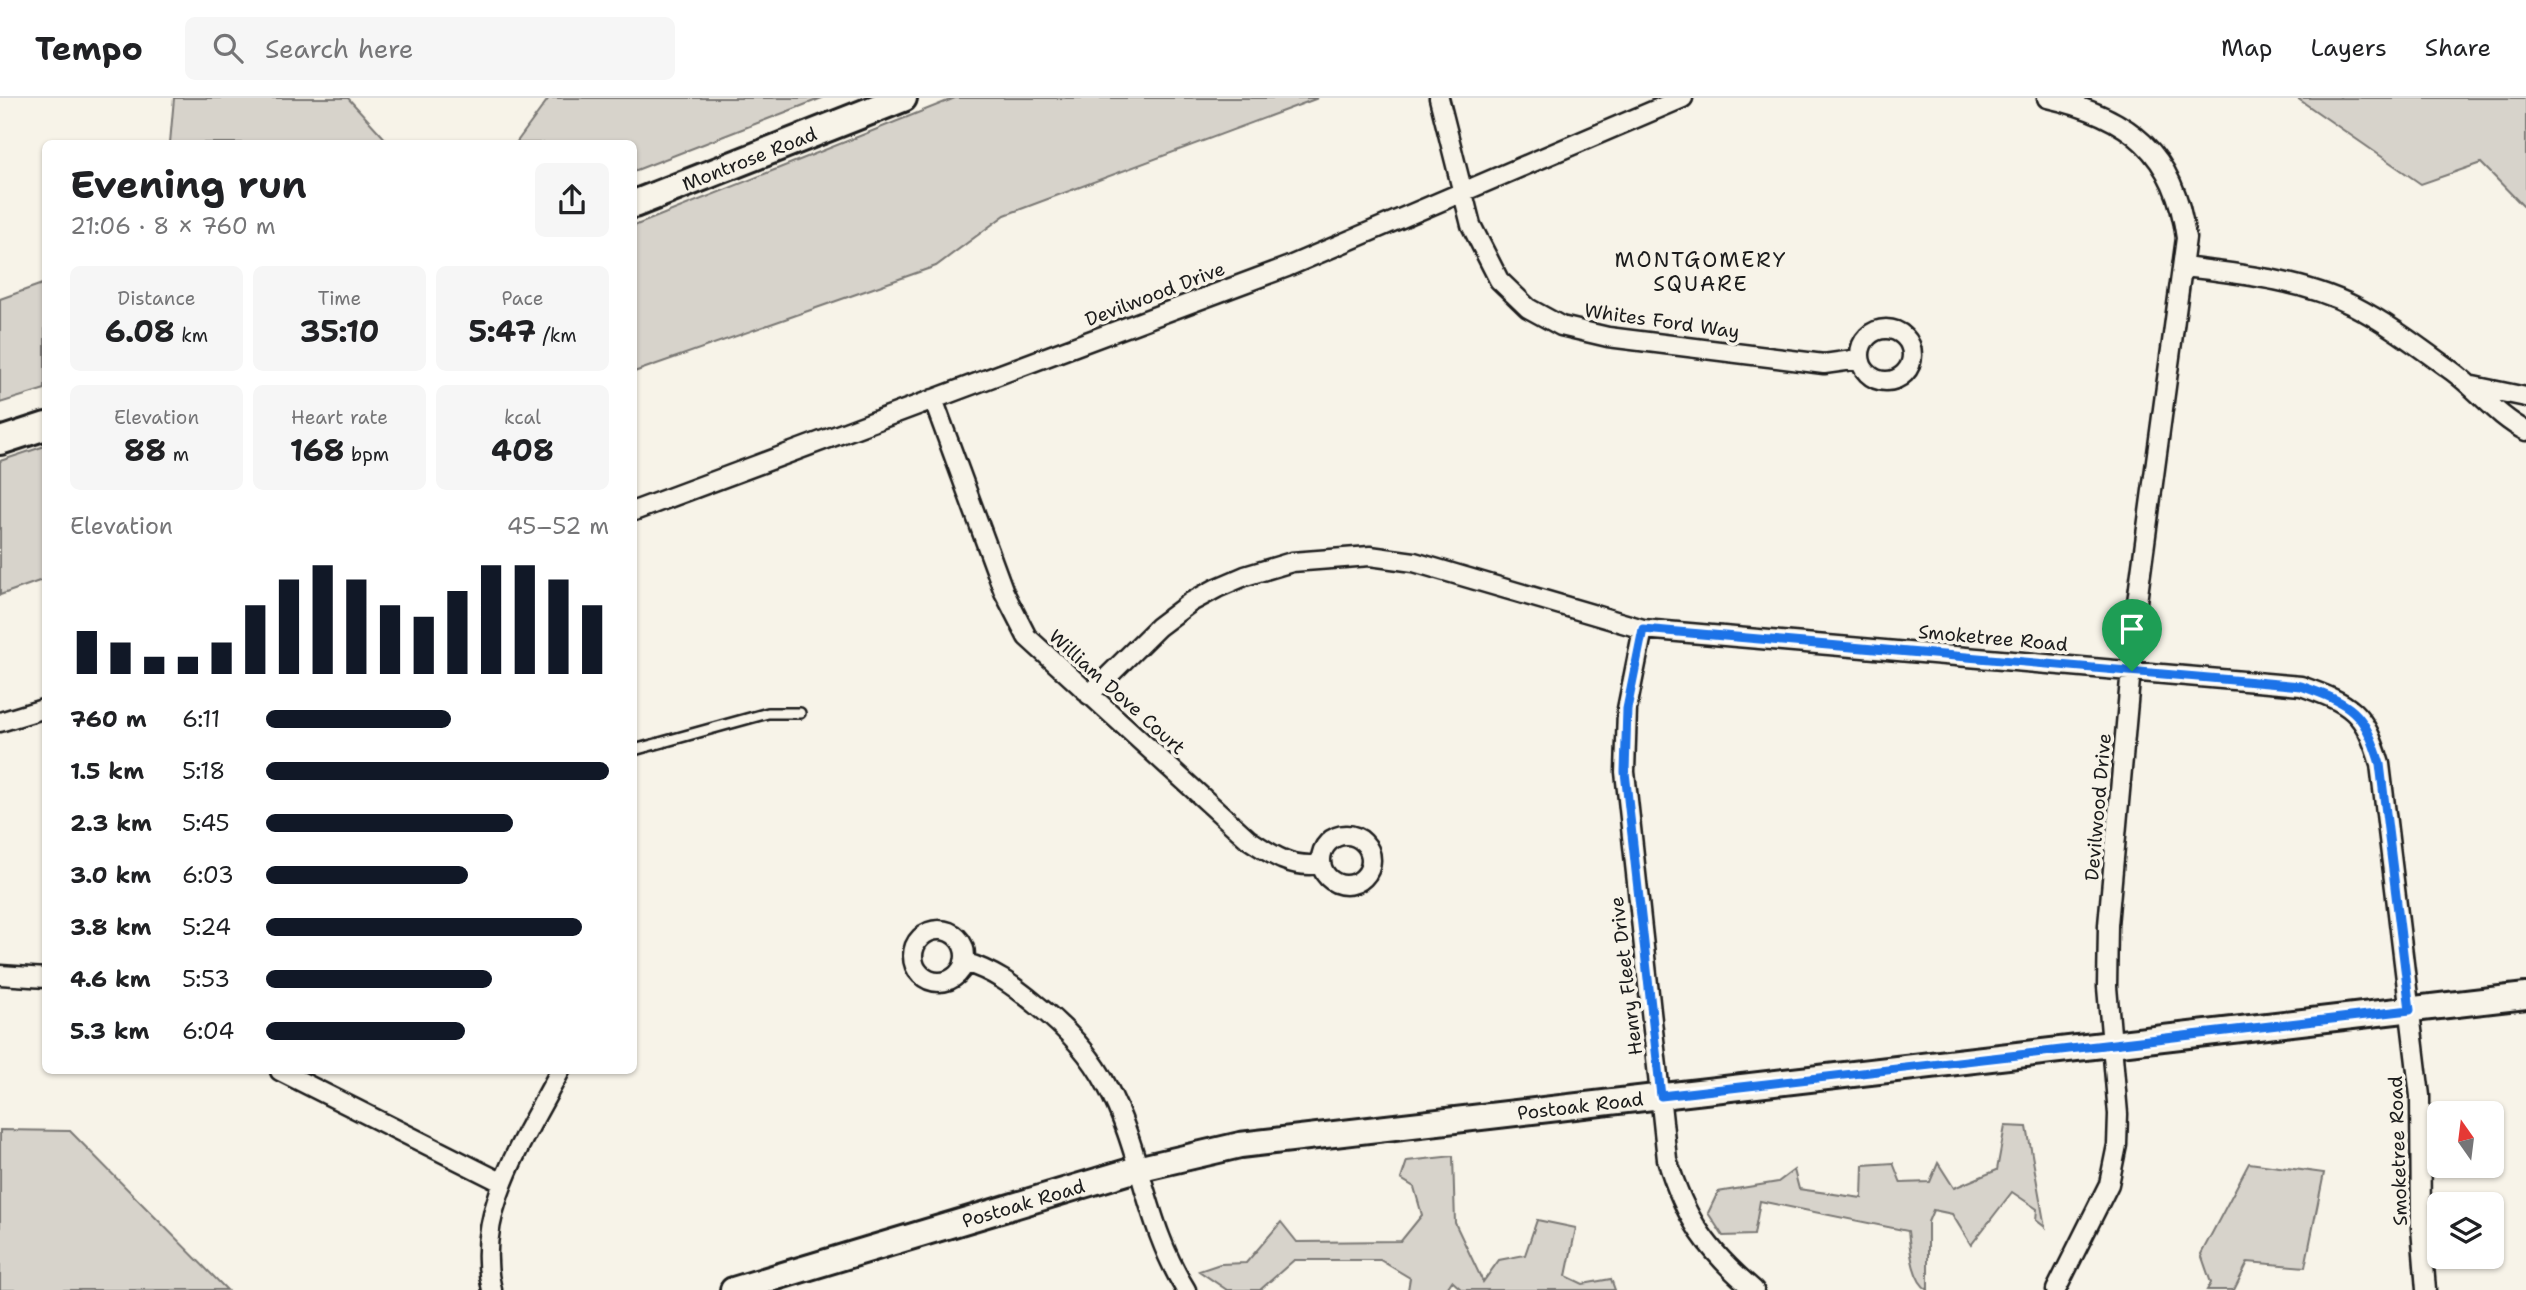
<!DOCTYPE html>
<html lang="en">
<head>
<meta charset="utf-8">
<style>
	:root { --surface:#fff; --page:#f6f6f6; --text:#202124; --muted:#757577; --line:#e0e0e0; --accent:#111827 }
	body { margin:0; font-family:"Shantell Sans",sans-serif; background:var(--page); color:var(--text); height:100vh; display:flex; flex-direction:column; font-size:26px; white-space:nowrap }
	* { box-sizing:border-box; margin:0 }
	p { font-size:23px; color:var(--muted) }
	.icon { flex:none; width:38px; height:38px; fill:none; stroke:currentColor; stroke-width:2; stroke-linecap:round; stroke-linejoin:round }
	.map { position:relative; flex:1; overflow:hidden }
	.panel { position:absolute; left:42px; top:42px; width:595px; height:934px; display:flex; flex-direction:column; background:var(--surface); border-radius:10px; box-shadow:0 2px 5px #0004 }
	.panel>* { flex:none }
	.needle { width:46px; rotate:346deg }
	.tools { position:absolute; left:2427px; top:1003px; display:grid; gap:14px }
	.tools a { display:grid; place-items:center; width:77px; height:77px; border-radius:10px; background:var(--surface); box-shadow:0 2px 5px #0004; font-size:35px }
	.pin { position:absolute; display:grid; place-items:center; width:60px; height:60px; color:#fff; margin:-72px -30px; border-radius:50% 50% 50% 0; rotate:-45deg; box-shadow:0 0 7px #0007 }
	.pin .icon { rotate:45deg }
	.round { display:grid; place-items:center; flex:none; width:74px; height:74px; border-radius:10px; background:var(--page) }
	.overview { display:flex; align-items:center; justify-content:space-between; height:119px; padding:0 28px }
	h1 { font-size:38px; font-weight:700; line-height:52px }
	.figures { display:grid; grid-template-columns:repeat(3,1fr); gap:10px; height:119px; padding:7px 28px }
	.figures div { display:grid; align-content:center; border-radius:10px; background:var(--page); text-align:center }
	.figures b { font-size:30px; font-weight:700 }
	.figures small { font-size:19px; font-weight:400 }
	.figures p { font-size:19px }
	.chart { height:196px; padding:14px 28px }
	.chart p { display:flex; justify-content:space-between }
	.chart svg { width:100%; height:126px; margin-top:7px; stroke:var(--accent); stroke-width:6 }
	ul { padding:0 28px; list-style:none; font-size:23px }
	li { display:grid; grid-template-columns:112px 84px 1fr; align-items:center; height:52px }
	li i { height:18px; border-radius:9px; background:var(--accent) }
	header { display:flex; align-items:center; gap:42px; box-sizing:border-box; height:98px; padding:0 35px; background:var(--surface); border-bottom:2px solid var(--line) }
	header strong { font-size:33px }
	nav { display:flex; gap:38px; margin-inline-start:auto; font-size:24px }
	.search { width:490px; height:63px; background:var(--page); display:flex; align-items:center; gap:18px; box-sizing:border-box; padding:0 24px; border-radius:10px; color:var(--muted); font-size:26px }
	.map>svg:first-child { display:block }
</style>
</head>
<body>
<header>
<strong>Tempo</strong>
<div class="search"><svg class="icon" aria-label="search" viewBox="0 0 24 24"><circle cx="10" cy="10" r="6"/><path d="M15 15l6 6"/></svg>Search here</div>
<nav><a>Map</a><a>Layers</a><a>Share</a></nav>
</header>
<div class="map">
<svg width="2526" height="1192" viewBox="0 0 2526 1192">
	<rect width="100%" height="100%" fill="#f7f3e8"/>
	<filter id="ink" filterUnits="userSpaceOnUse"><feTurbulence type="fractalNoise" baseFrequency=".0143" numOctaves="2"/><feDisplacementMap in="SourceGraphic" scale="14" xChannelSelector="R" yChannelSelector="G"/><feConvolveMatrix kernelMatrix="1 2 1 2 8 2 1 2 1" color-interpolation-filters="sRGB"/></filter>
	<g filter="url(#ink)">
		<path fill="#d7d3cb" stroke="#7a7874" stroke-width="2" d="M174,0H348L389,45H170Z
			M549,0H822L634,73V46L516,45Z
			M955,0H1318L1005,117L936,168L634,274V128Z
			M2297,0H2526V111L2481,65L2421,86Z
			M45,185V291L0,305V201Z
			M45,348V481L0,497V363Z
			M2005,1028L2027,1029L2045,1129L2036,1122L2037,1111L2012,1094L1971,1147L1952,1116L1933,1112L1928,1124V1192C1912,1183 1910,1150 1908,1133L1760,1103L1754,1137L1723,1138L1708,1115L1718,1094L1778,1084L1794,1072L1799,1091L1862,1100L1863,1067L1893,1065L1901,1085L1930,1084L1938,1065L1954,1090L1997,1072Z
			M0,1032L70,1033L227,1192H0Z
			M1453,1058L1455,1125L1483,1184L1499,1162L1525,1157L1537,1122L1576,1130L1566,1178L1583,1186L1611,1181L1615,1192H1462L1452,1183L1446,1192H1408L1410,1180L1380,1162H1294L1260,1192H1227L1199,1173L1220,1166L1246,1165L1281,1124L1297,1144L1401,1143L1422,1117L1414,1089L1401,1081L1407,1063Z
			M2249,1065L2324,1075L2305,1169L2248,1164L2234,1192H2207L2211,1185L2201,1156Z"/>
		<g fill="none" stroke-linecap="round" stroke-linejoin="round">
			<g stroke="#1c1c1c" stroke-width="14">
				<path id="lane" d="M634,652L768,615H800"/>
			</g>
			<g stroke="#1c1c1c" stroke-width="23">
				<path id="street" d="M1439,0L1471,127L1499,182L1528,210L1561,228L1608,239L1824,266L1860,261
					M2047,0C2129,18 2175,55 2186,140L2137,504L2108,827L2107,889L2118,1016L2117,1047L2109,1086L2056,1192
					M2184,169C2241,176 2302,182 2354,208C2389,226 2420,250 2452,273C2478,292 2497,318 2526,333
					M1860 257a26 26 0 1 1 52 0a26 26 0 1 1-52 0Z
					M2473,288L2526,299
					M933,301L1004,494L1027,539L1248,741C1272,757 1292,771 1321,766
					M634,413L1287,169L1683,0
					M1643,531L1627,611L1625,674L1667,1061C1685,1121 1707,1152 1754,1192
					M1089,597L1158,529L1191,504L1217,490L1245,478L1292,464L1370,458L1414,464L1643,531L2301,588C2352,606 2364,613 2380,666L2420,998L2421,1130L2426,1192
					M0,624L46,610
					M1321 762a25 25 0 1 1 50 0a25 25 0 1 1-50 0Z
					M913 858a26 26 0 1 1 52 0a26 26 0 1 1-52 0Z
					M964,864C994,873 1014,888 1037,907C1066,930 1090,955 1107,988C1142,1053 1145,1127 1186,1192
					M0,877L46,880
					M280,973L503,1085
					M492,1192C472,1114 526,1039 560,973"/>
			</g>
			<g stroke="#1c1c1c" stroke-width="30">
				<g id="secondary">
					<path id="s1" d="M733,1192L1137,1071L1240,1047L2526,898"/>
				</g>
			</g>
			<g stroke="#1c1c1c" stroke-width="32">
				<g id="primary">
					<path id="s2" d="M634,106L903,0"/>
					<path d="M0,343L46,328"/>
				</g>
			</g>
			<use href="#lane" stroke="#f7f3e8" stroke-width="9"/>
			<use href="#street" stroke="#f7f3e8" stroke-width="18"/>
			<use href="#secondary" stroke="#f7f3e8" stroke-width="24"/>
			<use href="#primary" stroke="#f7f3e8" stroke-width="26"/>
		</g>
	</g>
	<g fill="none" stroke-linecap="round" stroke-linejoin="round" filter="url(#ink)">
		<g stroke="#fff" stroke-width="14">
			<path id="route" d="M1643,531L2301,588C2352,606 2364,613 2380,666L2410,912L1661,998L1625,674L1627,611Z"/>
		</g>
		<use href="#route" stroke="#1a73e8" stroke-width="9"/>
	</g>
	<g text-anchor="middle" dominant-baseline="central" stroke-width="7" stroke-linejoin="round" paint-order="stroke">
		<g font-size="19" fill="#1c1c1c" stroke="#f7f3e8">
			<text stroke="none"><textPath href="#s2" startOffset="124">Montrose Road</textPath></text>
			<text transform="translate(1155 196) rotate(-21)">Devilwood Drive</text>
			<text transform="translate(1662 223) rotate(8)">Whites Ford Way</text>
			<text transform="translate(1993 540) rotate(5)">Smoketree Road</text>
			<text transform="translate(1117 594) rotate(42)">William Dove Court</text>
			<text transform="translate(2098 709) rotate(-85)">Devilwood Drive</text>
			<text transform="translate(1626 878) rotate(-97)">Henry Fleet Drive</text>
			<text stroke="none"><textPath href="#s1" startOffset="870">Postoak Road</textPath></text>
			<text transform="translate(2398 1053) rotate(-92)">Smoketree Road</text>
			<text stroke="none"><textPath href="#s1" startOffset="303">Postoak Road</textPath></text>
		</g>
		<g font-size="21" letter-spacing="2" fill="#1c1c1c" stroke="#f7f3e8">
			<text x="1701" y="162">MONTGOMERY<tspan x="1701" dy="24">SQUARE</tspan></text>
		</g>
	</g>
</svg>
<div class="tools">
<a><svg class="needle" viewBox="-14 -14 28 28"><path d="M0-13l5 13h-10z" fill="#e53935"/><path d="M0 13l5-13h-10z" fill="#757577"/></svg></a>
<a><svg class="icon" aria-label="layers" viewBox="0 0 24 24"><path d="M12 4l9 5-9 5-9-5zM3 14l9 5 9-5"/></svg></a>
</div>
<div class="pin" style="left:2132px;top:573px;background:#1e9e55"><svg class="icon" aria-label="arrive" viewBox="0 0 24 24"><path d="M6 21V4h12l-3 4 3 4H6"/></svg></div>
<section class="panel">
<div class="overview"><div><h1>Evening run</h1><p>21:06 · 8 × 760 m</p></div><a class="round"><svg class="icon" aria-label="share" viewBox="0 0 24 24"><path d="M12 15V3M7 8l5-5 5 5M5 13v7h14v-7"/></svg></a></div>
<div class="figures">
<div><p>Distance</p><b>6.08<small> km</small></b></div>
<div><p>Time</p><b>35:10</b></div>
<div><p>Pace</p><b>5:47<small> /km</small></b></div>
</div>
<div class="figures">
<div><p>Elevation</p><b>88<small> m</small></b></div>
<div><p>Heart rate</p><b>168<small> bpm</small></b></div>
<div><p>kcal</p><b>408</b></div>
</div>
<div class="chart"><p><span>Elevation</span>45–52 m</p>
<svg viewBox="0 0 160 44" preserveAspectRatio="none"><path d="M5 44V29M15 44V33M25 44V38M35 44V38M45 44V33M55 44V20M65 44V11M75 44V6M85 44V11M95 44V20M105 44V24M115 44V15M125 44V6M135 44V6M145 44V11M155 44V20"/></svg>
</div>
<ul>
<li><b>760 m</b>6:11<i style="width:54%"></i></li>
<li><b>1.5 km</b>5:18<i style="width:100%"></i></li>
<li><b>2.3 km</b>5:45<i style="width:72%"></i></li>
<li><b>3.0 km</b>6:03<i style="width:59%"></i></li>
<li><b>3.8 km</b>5:24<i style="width:92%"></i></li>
<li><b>4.6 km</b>5:53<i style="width:66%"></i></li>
<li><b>5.3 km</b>6:04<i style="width:58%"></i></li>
</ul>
</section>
</div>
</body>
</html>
